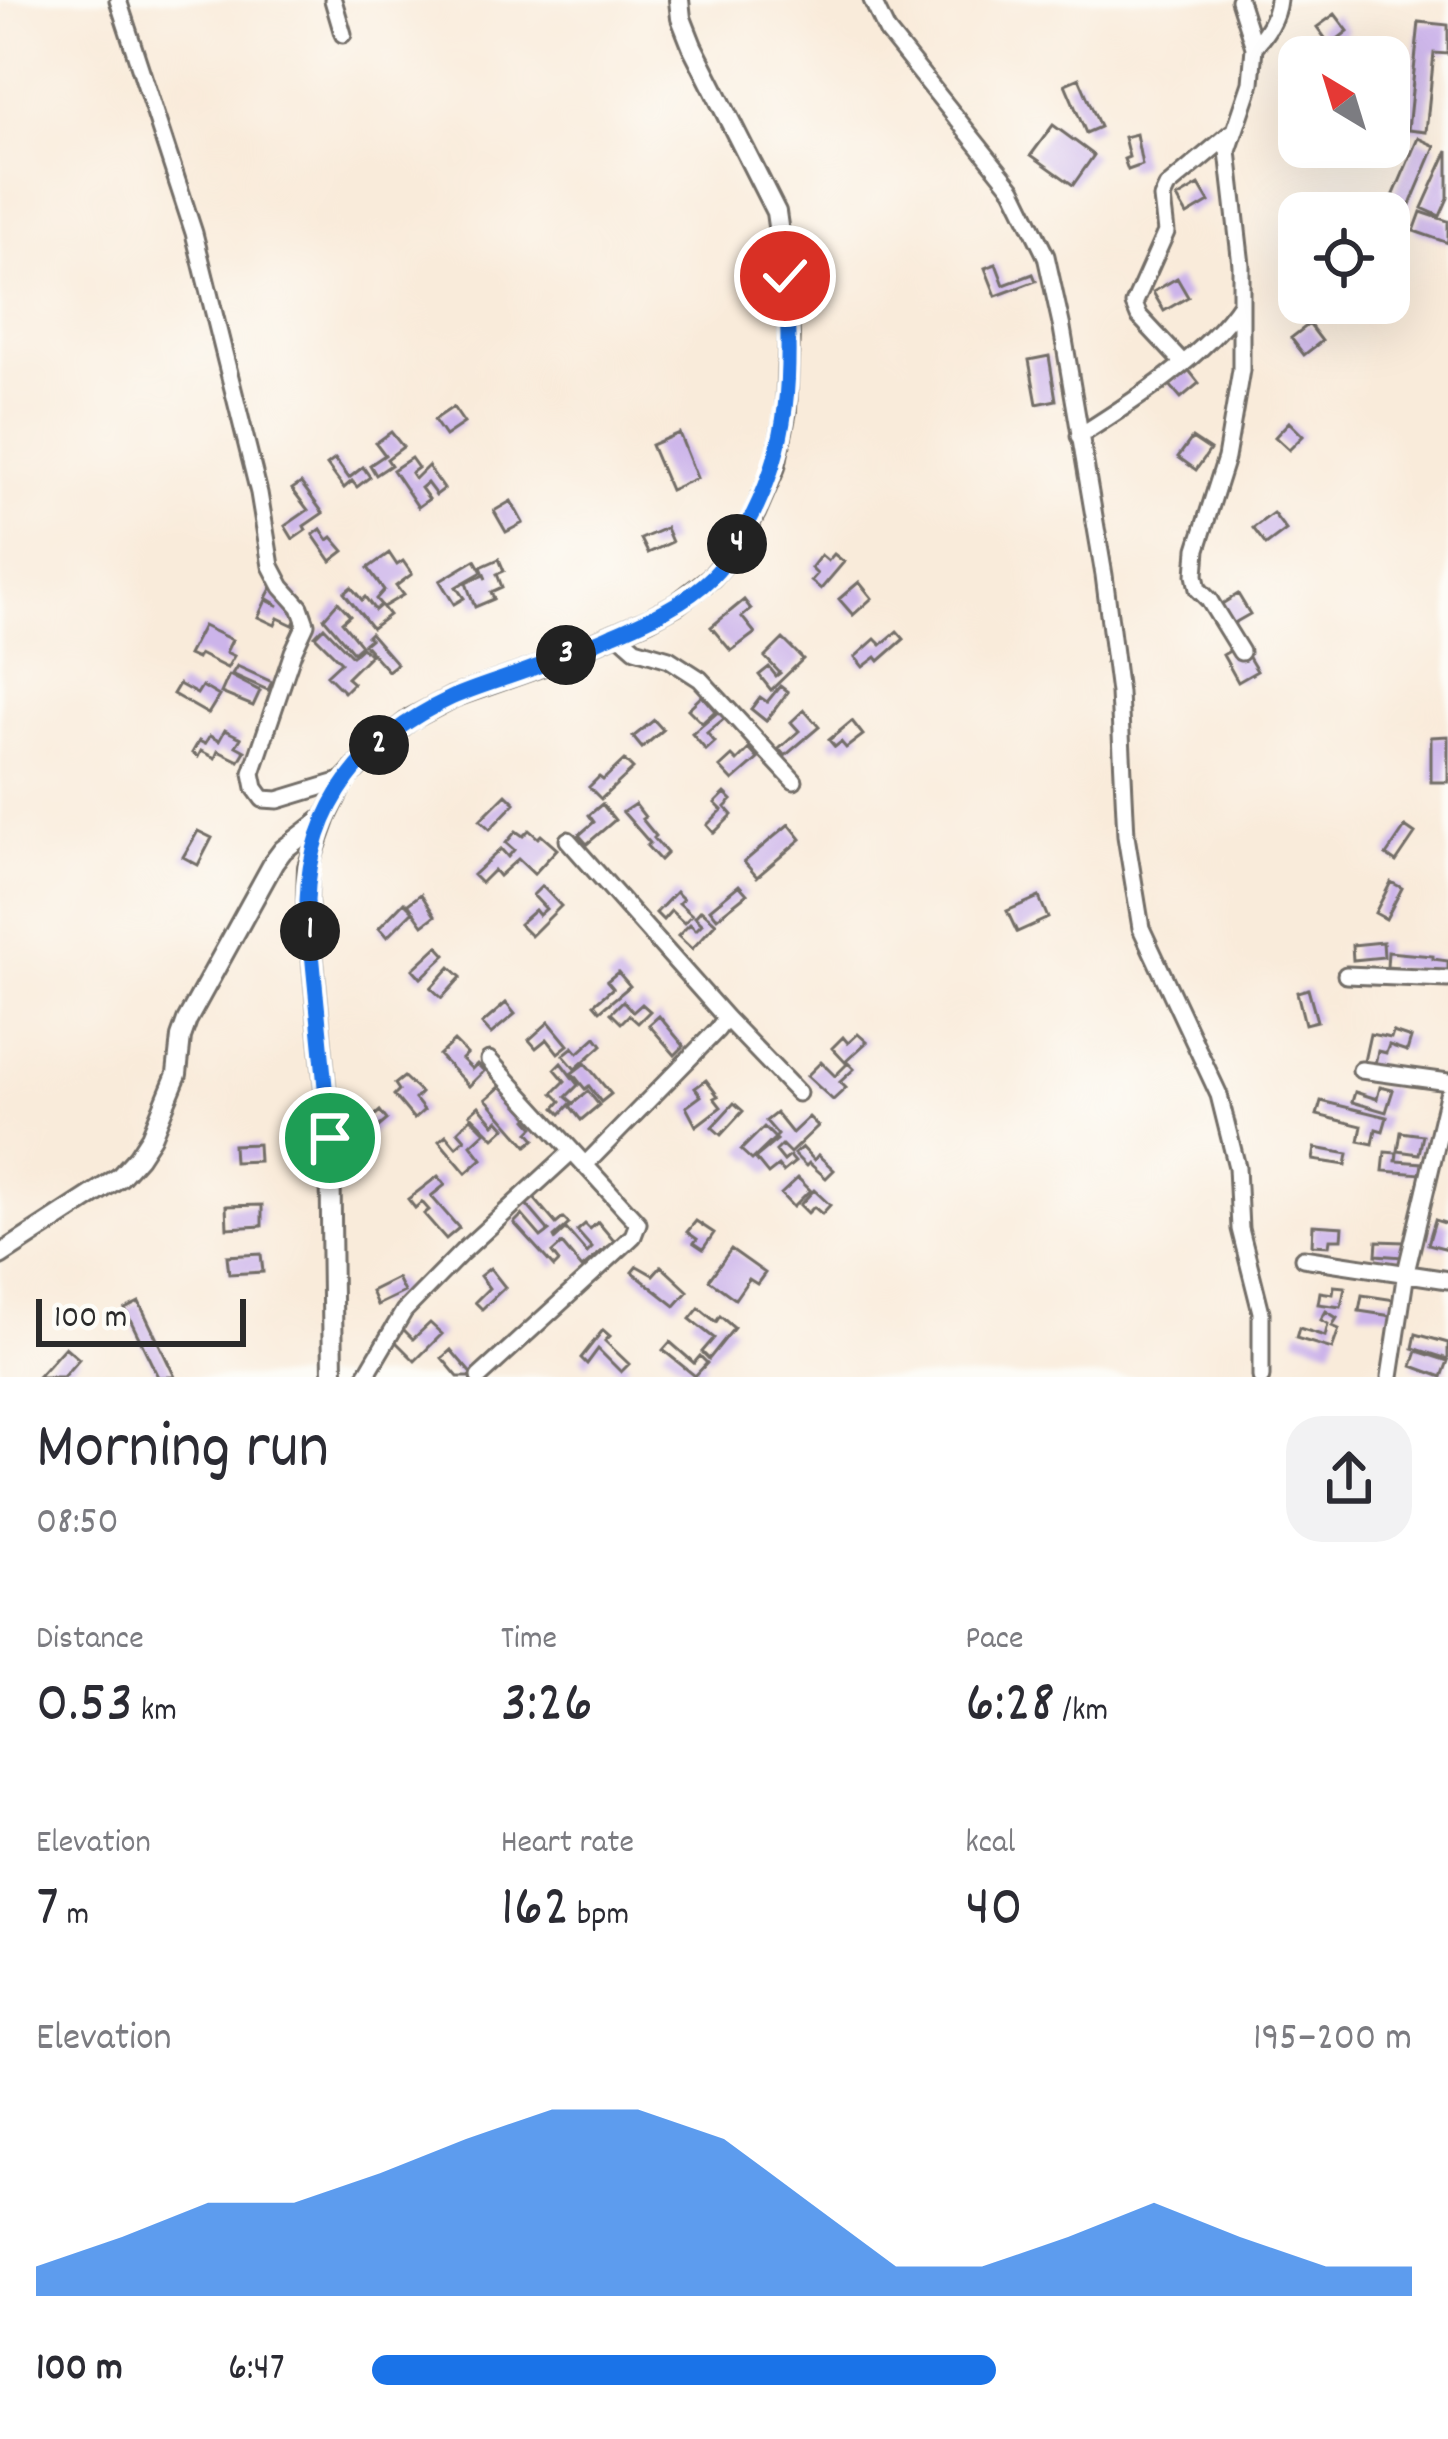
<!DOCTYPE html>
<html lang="en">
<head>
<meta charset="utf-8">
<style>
	:root { --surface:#fff; --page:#f2f2f3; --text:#2b2b33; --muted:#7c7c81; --accent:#1a73e8 }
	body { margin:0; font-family:Dekko,sans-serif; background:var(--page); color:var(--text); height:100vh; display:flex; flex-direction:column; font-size:45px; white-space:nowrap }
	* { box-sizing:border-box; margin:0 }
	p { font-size:39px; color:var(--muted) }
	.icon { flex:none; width:66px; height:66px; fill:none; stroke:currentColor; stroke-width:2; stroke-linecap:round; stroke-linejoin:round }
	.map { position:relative; height:1377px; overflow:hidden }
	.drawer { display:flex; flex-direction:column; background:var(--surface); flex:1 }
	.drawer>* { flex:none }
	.needle { width:78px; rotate:322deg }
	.fabs { position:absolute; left:1278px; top:36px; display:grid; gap:24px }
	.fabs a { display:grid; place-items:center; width:132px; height:132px; border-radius:24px; background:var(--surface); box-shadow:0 12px 48px #0002; font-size:60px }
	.scale { position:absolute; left:36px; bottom:30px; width:210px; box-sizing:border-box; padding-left:12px; border:6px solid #2b2b2b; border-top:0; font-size:33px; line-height:42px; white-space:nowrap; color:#2b2b2b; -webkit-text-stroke:9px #fdfcf7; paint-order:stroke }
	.pin { position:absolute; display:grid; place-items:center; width:102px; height:102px; color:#fff; margin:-51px; border:6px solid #fff; border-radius:50%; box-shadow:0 3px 12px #0007 }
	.km { position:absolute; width:60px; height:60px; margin:-30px; border-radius:50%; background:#222; color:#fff; font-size:33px; line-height:60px; text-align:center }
	.round { display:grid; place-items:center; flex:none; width:126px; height:126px; border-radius:36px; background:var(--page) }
	.overview { display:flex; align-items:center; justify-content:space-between; height:204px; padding:0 36px }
	h1 { font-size:66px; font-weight:600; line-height:90px }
	.stats { display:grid; grid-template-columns:repeat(3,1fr); gap:18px; height:204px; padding:12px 36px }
	.stats div { display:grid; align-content:center }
	.stats b { font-size:60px; font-weight:600 }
	.stats small { font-size:33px; font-weight:400 }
	.stats p { font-size:33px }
	.chart { height:336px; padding:24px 36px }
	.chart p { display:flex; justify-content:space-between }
	.chart svg { width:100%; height:216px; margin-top:12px; fill:var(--accent); opacity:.7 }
	ul { padding:0 36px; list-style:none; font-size:39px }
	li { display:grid; grid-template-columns:192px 144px 1fr; align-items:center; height:90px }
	li i { height:30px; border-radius:15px; background:var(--accent) }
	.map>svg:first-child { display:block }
</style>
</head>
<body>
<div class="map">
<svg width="1448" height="1377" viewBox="0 0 1448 1377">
	<rect width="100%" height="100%" fill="#fdfcf7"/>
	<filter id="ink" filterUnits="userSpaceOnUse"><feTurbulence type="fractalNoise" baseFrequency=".00833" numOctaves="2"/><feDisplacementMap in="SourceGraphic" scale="24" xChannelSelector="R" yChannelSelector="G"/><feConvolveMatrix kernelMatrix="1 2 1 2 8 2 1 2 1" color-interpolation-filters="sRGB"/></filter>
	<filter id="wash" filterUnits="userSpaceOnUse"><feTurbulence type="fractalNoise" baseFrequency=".004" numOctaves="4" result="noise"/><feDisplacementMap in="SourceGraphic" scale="48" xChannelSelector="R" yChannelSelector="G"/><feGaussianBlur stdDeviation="2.7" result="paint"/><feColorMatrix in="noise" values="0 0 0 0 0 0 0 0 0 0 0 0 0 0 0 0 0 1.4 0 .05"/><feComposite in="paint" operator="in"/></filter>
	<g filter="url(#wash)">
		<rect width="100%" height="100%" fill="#f9ebda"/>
		<g id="blocks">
			<path fill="#ccb4ea" d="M1335,14L1348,31L1330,45L1317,27Z
				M1419,22L1448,25V54L1434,53L1426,132L1408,130Z
				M1079,78L1100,127L1086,133L1065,84Z
				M1053,125L1094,155L1073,185L1031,155Z
				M1136,134L1142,165L1128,170L1124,159L1129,157L1124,137Z
				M1418,138L1435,146L1397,235L1389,231V213H1386Z
				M1448,150V198L1440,216L1422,208Z
				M1199,185L1209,202L1187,215L1177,198Z
				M1421,212L1448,221V243L1414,231Z
				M996,264L1004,285L1033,274L1036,281L996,296L985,268Z
				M1177,278L1188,297L1164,311L1153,292Z
				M1309,324L1322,341L1304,355L1291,338Z
				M1049,356L1056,400L1037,404L1029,360Z
				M1187,368L1199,383L1181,398L1169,384Z
				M453,407L464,423L445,436L434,420Z
				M1289,422L1303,436L1289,450L1275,437Z
				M391,432L403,447L387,459L391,465L376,475L370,465L385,455L376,443Z
				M679,433L697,478L670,490L651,445Z
				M1192,438L1210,450L1196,470L1178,457Z
				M411,458L418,468L411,473L415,479L428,466L444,489L436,495L427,483L421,488L429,499L418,507L393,470Z
				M335,459L349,478L363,467L370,477L357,487L352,481L344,488L327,465Z
				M301,483L323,513L304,526L306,530L293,539L285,526L308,510L292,489Z
				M511,501L523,523L506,532L494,511Z
				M1273,513L1286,530L1266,545L1253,528Z
				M666,528L672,542L648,553L641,539Z
				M321,529L328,540L332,537L344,551L331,561L313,535Z
				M389,553L397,565L403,561L412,574L396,586L403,595L383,607L376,599L384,590L368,568Z
				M834,554L844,562L821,589L811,581L817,574L811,568L821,555L828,561Z
				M499,559L504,571L497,574L502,587L491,592L494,599L475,607L466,583L484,575L486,579L481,567Z
				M475,560L482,572L456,587L464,598L454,604L440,581Z
				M275,581L301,595L292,612L298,615L293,625L278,618L275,625L258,617L266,600L279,606L266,598Z
				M859,582L872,598L853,615L839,599Z
				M351,587L362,600L365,597L375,610L381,605L389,615L372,628L344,593Z
				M1238,594L1250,614L1229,626L1217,607Z
				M744,600L751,609L742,617L755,633L731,651L711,627Z
				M338,602L350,615L342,622L361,645L353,652L324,618Z
				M203,626L232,640L226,652L234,656L227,668L199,654L197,659L188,655Z
				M324,627L352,656L362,647L370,655L347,678L353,683L344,692L327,675L341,662L315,636Z
				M897,631L904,639L879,661L876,657L863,667L855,657L875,639L881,645Z
				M370,633L397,664L388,671L364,644L370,639L367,636Z
				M783,639L803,659L771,690L759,675L769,667L776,676L780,673L765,657Z
				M1241,644L1257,671L1238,682L1223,655Z
				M237,666L272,682L268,690L232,674Z
				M229,675L260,691L253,706L221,693Z
				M179,684L197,694L202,686L219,696L208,714L173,694Z
				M780,686L788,692L766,721L751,709L760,697L767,702Z
				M702,696L715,711L702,723L688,709Z
				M804,710L819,727L785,756L779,749L799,731L791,722Z
				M719,711L725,718L707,733L715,742L706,750L692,734Z
				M654,720L663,730L642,748L633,737Z
				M852,721L863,735L846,748L841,742L835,747L829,740Z
				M225,730L241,738L236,746L245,751L239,761L218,751L215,758L201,751L198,757L192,753L199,741L205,744L210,736L219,741Z
				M1448,736V782H1431V737Z
				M749,749L758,759L733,781L720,767L732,756L737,761Z
				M624,760L633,769L601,799L589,787L599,777L603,780Z
				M725,793L732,800L725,807L732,815L714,833L707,825L722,810L715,803Z
				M506,794L515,803L490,829L480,820Z
				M602,804L615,820L587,844L579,835L594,822L589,815Z
				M635,804L645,817L642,819L656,836L654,838L667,853L660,860L647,846L650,843L623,812Z
				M789,824L801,839L757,877L744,862Z
				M1405,827L1415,834L1396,862L1386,855Z
				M529,830L538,838L541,835L557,849L534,874L518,859L499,876L494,870L481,883L473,875L501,849L508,857L514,850L506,843L516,831L523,836Z
				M198,831L212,838L198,865L183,857Z
				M1391,882L1402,888L1386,919L1375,913Z
				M739,885L747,894L717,918L710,909Z
				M542,886L561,906L531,936L519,924L535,910L539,915L546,909L533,895Z
				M676,892L683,899L679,903L692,915L684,923L671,911L663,920L656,913Z
				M421,894L435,916L423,925L408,904Z
				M1039,897L1048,918L1017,932L1007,911Z
				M404,902L413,911L387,937L379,928Z
				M701,910L716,923L692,949L678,936L690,924L696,930L702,924L695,917Z
				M1383,942L1384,957L1353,960L1352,945Z
				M438,946L446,955L421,978L413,969Z
				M1388,952L1433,956V959L1448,961V973L1387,967Z
				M450,967L461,977L442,998L431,988Z
				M618,972L630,986L600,1011L594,1004L613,988L607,981Z
				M1308,989L1317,1021L1305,1024L1297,992Z
				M623,1001L633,1012L642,1004L650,1011L638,1023L629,1015L621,1023L611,1013Z
				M506,1003L515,1014L491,1034L482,1024Z
				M659,1016L684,1046L675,1055L649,1025Z
				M549,1022L568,1045L558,1053L547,1039L536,1048L529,1040Z
				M1393,1032L1411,1038L1407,1051L1389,1045L1386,1053L1378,1051L1374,1068L1363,1066L1370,1034L1391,1038Z
				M858,1034L867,1042L845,1062L832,1048L843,1037L848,1043Z
				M596,1037L602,1045L575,1069L563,1055L573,1047L578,1053Z
				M454,1041L467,1054L462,1059L472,1069L477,1064L484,1071L469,1086L439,1055Z
				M821,1062L835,1076L848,1063L854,1069L840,1082L846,1088L833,1100L807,1076Z
				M561,1063L578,1085L566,1097L572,1102L561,1114L555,1108L561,1101L553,1093L565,1081L555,1069Z
				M585,1063L611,1094L601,1102L589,1086L585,1089L572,1073Z
				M404,1077L421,1093L415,1099L424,1110L414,1119L394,1095L399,1090L395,1084Z
				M706,1080L718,1096L714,1098L721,1107L696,1126L686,1107L701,1096L695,1088Z
				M501,1086L530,1116L527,1119L534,1127L529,1132L535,1139L527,1146L486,1099Z
				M1380,1087L1393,1090L1386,1112L1352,1102L1355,1092L1377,1099Z
				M588,1091L599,1105L581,1120L570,1106Z
				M1321,1101L1387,1117L1383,1131L1376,1129L1373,1144L1359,1141L1362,1126L1317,1115Z
				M734,1103L743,1111L721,1135L712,1127Z
				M479,1106L494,1124L498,1120L505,1128L494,1138L470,1114Z
				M380,1111L387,1120L357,1145L350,1137Z
				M776,1113L792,1133L809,1117L818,1126L790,1153L782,1145L776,1151L784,1161L790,1156L795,1162L783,1172L778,1166L768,1174L755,1158L777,1140L775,1138L778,1135L766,1121Z
				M471,1118L485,1132L471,1145L482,1159L466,1173L439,1141L446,1135L456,1147L465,1139L458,1131Z
				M764,1127L775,1138L752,1160L741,1150Z
				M1401,1132L1423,1135L1419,1154L1398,1151Z
				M258,1144L259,1161L234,1162L233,1145Z
				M802,1147L814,1160L818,1155L834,1170L826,1178L809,1163L806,1166L794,1154Z
				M1315,1148L1348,1154L1346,1165L1313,1160Z
				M1385,1152L1397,1153L1396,1161L1422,1163L1421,1174L1383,1171Z
				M438,1176L445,1185L431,1196L459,1228L446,1239L424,1214L429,1210L422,1202L415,1208L408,1199Z
				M798,1178L810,1190L793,1207L781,1194Z
				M814,1190L830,1205L822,1214L814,1207L808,1213L800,1205Z
				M533,1197L556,1224L563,1218L569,1224L554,1237L555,1239L566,1229L587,1253L592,1248L577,1231L585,1224L590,1229L598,1222L614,1241L582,1268L562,1244L552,1253L559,1262L554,1267L514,1223L522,1215L541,1237L549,1231L526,1204Z
				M262,1205V1226L227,1228L226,1206Z
				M1435,1220L1448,1224V1249L1428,1244Z
				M696,1221L714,1233L703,1249L694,1243L697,1239L687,1232Z
				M1313,1225L1343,1227L1342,1239H1330L1329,1246L1312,1245Z
				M1377,1241L1404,1242L1403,1257L1376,1255Z
				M731,1249L765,1273L757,1284L749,1279L735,1299L709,1280Z
				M261,1254L263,1272L229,1274L227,1256Z
				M637,1266L653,1275L661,1266L688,1291L675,1306L632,1272Z
				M490,1268L505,1287L482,1309L475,1302L489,1288L480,1276Z
				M397,1278L404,1292L377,1305L371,1291Z
				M1334,1286L1345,1287L1341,1307L1318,1304L1320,1292L1333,1294Z
				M1362,1295L1395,1300L1392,1316L1359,1311Z
				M139,1302L175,1377H158L125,1309Z
				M699,1308L716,1322L720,1316L734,1328L709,1359L702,1352L714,1338L690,1319Z
				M1326,1311L1337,1318L1332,1326L1339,1329L1332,1349L1296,1338L1299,1328L1325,1336L1328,1324L1321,1320Z
				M430,1323L442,1334L415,1361L390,1336L400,1326L413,1339Z
				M603,1330L610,1336L605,1341L629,1364L621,1372L598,1349L587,1364L581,1358Z
				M1416,1334L1448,1343V1359L1413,1348Z
				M670,1342L694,1363L700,1356L707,1363L695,1376L663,1350Z
				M65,1347L79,1359L63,1377H38Z
				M451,1350L474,1377H458L442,1358Z
				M1417,1351L1448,1361L1442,1377L1412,1366Z"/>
		</g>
	</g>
	<g filter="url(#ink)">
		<use href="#blocks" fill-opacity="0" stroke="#736e68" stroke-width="3"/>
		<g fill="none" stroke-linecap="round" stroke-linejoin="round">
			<g stroke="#736e68" stroke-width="21">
				<path id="minor" d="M118,0L194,233L259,493L271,566L282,587L300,607L306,624L293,652L252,773L255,788L263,799L278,800L344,780
					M333,0L343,34
					M872,0L887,31L1013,189L1046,256L1062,328L1104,575L1119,693L1126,836L1141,928L1219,1095L1237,1167L1240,1229L1261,1312V1377
					M1239,0L1254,47L1251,83L1228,151L1241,265V370L1226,458L1197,549L1195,575L1198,589L1209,600L1241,652
					M1254,47C1266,33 1276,19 1278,0
					M1182,362L1139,316L1134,304L1166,232L1162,198L1167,187L1231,133
					M1079,436C1131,403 1207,355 1241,303
					M617,633L635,649L669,659L700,679L794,781
					M568,840L726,1018L798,1093
					M1346,975L1448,979
					M1361,1070L1448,1082
					M585,1165L717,1030L726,1018
					M1303,1258L1448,1280
					M365,1377L404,1311L462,1252L572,1151
					M479,1377L617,1251L633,1236L638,1223L489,1060
					M1390,1377L1406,1272L1448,1095"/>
			</g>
			<g stroke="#736e68" stroke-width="24">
				<path id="tertiary" d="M0,1255L120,1177L138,1157L151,1137L177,1074L181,1037L187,1020L274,862L283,850L322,820
					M333,1377L330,1138L307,901L308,867L326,817L344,780L383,741L411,719L453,697L541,666L649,619L677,604L712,577L732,554L755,513L775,467L786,411L789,334L785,276L776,212L692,46L681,18L679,0"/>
			</g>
			<use href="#minor" stroke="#fff" stroke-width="15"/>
			<use href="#tertiary" stroke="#fff" stroke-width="18"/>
		</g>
	</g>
	<g fill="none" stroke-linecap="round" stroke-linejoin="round" filter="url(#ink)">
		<g stroke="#fff" stroke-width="24">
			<path id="route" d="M330,1138L307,901C310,804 365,738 451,698C478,686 508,678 536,667C562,658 587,646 612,635C647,620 685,604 713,576C726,563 735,547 744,531C792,448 792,369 785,276"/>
		</g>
		<use href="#route" stroke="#1a73e8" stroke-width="15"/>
	</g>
</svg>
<div class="fabs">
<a><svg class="needle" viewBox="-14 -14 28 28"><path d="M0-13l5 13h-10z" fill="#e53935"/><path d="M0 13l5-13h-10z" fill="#7c7c81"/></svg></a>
<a><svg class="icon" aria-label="locate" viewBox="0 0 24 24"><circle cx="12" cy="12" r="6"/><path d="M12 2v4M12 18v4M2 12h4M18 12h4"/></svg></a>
</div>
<div class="scale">100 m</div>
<div class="pin" style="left:330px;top:1138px;background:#1e9e55"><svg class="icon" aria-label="arrive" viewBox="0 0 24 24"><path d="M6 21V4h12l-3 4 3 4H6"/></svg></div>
<div class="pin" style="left:785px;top:276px;background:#d93025"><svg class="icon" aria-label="check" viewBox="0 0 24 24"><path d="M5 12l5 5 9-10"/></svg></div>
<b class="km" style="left:310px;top:931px">1</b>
<b class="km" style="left:379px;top:745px">2</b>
<b class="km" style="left:566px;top:655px">3</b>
<b class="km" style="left:737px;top:544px">4</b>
</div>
<section class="drawer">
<div class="overview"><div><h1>Morning run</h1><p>08:50</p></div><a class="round"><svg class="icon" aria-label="share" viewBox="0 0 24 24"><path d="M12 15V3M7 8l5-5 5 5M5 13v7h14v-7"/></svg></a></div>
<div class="stats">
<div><p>Distance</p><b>0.53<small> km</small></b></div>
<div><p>Time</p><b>3:26</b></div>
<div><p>Pace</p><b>6:28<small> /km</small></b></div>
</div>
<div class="stats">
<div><p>Elevation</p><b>7<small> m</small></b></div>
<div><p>Heart rate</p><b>162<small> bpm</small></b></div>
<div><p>kcal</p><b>40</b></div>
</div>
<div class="chart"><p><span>Elevation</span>195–200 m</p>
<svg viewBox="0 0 160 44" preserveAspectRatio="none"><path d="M0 44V38L10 32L20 25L30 25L40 19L50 12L60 6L70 6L80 12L90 25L100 38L110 38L120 32L130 25L140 32L150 38L160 38V44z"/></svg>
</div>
<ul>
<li><b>100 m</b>6:47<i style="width:60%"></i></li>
</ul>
</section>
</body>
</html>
